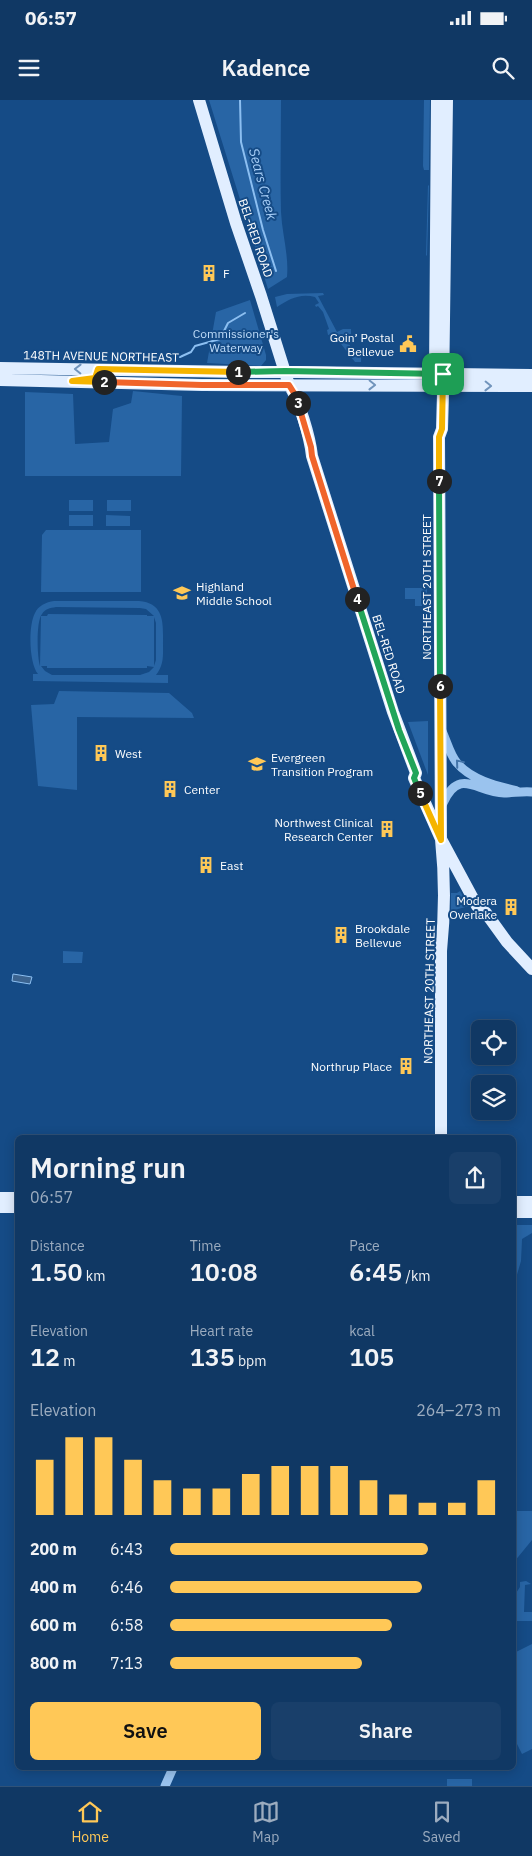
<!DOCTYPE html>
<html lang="en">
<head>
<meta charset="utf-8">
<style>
	:root { --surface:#103864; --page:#193f6a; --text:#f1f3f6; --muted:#9cacbf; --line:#305278; --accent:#ffc857 }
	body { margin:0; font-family:"IBM Plex Sans",sans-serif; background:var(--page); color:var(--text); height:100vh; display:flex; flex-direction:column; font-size:19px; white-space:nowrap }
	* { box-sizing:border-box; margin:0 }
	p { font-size:16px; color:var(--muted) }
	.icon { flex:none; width:28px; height:28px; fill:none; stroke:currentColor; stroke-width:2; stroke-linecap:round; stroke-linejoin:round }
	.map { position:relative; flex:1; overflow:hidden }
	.side { position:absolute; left:15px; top:1035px; width:501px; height:635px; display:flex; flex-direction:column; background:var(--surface); border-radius:8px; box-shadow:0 2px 12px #0003,0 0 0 1px var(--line) }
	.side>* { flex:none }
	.buttons { position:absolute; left:471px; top:920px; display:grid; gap:10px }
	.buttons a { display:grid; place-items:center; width:45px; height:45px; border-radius:8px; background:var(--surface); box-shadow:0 2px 12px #0003,0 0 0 1px var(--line); font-size:25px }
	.pin { position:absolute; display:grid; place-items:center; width:42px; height:42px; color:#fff; margin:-21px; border-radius:10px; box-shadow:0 2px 8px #0006 }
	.km { position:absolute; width:25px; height:25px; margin:-12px; border-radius:50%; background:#222; color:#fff; font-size:14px; line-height:25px; text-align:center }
	.round { display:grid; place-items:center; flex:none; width:52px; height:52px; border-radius:8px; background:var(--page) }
	.summary { display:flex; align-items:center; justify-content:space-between; height:85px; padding:0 15px }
	h1 { font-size:28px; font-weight:600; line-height:38px }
	.stats { display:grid; grid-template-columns:repeat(3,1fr); gap:8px; height:85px; padding:5px 15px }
	.stats div { display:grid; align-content:center }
	.stats b { font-size:25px; font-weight:600 }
	.stats small { font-size:14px; font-weight:400 }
	.stats p { font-size:14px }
	.chart { height:140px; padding:10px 15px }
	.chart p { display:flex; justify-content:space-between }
	.chart svg { width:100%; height:90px; margin-top:5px; stroke:var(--accent); stroke-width:6 }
	.cta { display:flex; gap:10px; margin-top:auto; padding:10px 15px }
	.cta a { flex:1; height:58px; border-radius:8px; background:var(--accent); color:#111; font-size:20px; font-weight:600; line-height:58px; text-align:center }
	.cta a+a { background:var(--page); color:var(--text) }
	ul { padding:0 15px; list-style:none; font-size:16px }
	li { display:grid; grid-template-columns:80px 60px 1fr; align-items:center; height:38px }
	li i { height:12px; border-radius:6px; background:var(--accent) }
	.status { display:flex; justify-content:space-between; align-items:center; height:35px; padding:0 25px; background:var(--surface); direction:ltr }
	.status svg { height:14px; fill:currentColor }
	header { display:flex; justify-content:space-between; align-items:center; height:65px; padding:0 15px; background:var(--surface); font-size:22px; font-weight:600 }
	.menu { display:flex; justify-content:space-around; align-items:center; height:70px; border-top:1px solid var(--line); background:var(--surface); font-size:14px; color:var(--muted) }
	.menu a { display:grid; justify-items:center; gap:2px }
	.menu .selected { color:var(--accent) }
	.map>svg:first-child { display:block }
</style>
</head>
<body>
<div class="status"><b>06:57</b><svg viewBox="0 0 49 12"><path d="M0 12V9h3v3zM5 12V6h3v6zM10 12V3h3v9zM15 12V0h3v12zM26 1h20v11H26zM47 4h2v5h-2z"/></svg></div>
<header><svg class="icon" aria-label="menu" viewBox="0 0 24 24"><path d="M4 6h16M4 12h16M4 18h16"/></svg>Kadence<svg class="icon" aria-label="search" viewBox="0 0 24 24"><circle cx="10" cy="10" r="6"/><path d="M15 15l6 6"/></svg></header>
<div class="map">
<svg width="532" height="1686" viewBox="0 0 532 1686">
	<rect width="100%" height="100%" fill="#154b86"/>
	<path fill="#2865a5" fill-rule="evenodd" d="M209,0H281C281,37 280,75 281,112C282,134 289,155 287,177L268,189Z
		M424,0H430L429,70H424L423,66Z
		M428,85L429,86L427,156L426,155Z
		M323,193L324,195L318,196L337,232L343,229H351V234H346V244L350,245V251L361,252V262H355L338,240L334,241V234L328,235L327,230L329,229L323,212L318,206L316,207L315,205L319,203L315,197C300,193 289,199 277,207L275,197L287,194Z
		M250,200L266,255V260L261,266L207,263L216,212Z
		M133,291L182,296L181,376H25V292L73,294L75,344L109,342L113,309L131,303Z
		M69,400H93V411H69Z
		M107,400H131V411H107Z
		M69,415H93V426H69Z
		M106,415L130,416V426H106Z
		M46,430H141V492H41L42,435Z
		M405,488H425L427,489V499H422V506H415V499H405Z
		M54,501H139C165,503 163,524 163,544C163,556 164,565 156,575H168V583L33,581V574H38C29,563 28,526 35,513C38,506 46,502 54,501ZM56,507L140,508L146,509L154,516H147V515L48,514L47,516H41L40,566C37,557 36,521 42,514C45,509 50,508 56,507ZM154,517L156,523V560L154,566ZM41,566H47V568H147V566L154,567L149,572L140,575H52L45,571Z
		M59,591L169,593L192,613L194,618L77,617V690L38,686L31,605L54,604Z
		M428,621V675L408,622Z
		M460,791L469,806L451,811V793H457Z
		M63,851L83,852L82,863H63Z
		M514,1125H532V1133L522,1139L521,1161L514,1185Z
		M514,1411H532V1440L514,1462Z
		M526,1481L531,1484L525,1485L524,1512H532V1521H514V1496L520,1487V1482Z
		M532,1544V1649L522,1654L514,1638V1553Z
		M447,1679H472V1686H447Z"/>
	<path fill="#3b638f" stroke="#8cbff1" d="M13,874L32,877L30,884L12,881Z"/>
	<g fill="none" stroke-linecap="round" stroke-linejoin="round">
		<path stroke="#8cbff1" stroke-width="2" d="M240,0L241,42L263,130L276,171
			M180,257L191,252L195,246L220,239L228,223L245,213"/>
		<path stroke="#9ac3ee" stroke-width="9" d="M442,631C447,642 450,655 457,663C471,680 497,686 517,691
			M443,703C460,666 477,693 504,693C513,693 523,691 532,692
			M165,1686L173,1668"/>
		<path stroke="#e1eeff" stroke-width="12" d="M199,0L236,123L261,196L289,285C299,300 310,337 312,356L393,612L416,673L414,678L441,739L477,806L486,813L507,842L532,869
			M0,268L242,272H297L532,275
			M435,275L437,0
			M0,280L202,285L532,286
			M441,1038V851C445,814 445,777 441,739L439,337L442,329L443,293L447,0
			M0,1098H18
			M514,1102H532
			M0,1107H18
			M514,1112H532"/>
	</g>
	<defs><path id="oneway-chevron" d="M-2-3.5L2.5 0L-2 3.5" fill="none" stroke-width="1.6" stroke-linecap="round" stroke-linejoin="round" transform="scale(1.25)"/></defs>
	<g stroke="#7194bc">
		<use href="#oneway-chevron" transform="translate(78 269) rotate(-179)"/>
		<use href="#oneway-chevron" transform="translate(372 285) rotate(1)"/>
		<use href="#oneway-chevron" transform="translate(488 286) rotate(1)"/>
	</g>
	<use stroke="#4475aa" href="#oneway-chevron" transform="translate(459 663) rotate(-130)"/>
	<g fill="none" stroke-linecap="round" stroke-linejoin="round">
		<g stroke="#fff" stroke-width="10">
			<path id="split-1" d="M238,272L285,271L443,274"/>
		</g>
		<g stroke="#fff" stroke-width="10">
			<path id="split-2" d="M104,282L72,281L95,278L98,269L238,272"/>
		</g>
		<g stroke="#fff" stroke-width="10">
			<path id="split-3" d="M104,282L202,285H289L294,293L298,303"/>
		</g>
		<g stroke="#fff" stroke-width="10">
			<path id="split-4" d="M298,303L311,347L312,356L357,499"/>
		</g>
		<g stroke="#fff" stroke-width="10">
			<path id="split-5" d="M357,499L399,630L416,673L414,678L420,693"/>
		</g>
		<g stroke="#fff" stroke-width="10">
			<path id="split-6" d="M420,693L441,740L440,586"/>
		</g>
		<g stroke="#fff" stroke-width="10">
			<path id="split-7" d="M439,381L440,586"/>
		</g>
		<g stroke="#fff" stroke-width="10">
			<path id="split-8" d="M439,381V337L442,329L443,274"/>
		</g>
		<use href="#split-1" stroke="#22a559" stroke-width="6"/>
		<use href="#split-2" stroke="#f5b400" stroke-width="6"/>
		<use href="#split-3" stroke="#f0652b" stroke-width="6"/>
		<use href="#split-4" stroke="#f0652b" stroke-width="6"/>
		<use href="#split-5" stroke="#22a559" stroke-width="6"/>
		<use href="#split-6" stroke="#f5b400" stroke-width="6"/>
		<use href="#split-7" stroke="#22a559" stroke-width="6"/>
		<use href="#split-8" stroke="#f5b400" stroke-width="6"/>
	</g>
	<defs>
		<g id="building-bare" transform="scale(1.35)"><path d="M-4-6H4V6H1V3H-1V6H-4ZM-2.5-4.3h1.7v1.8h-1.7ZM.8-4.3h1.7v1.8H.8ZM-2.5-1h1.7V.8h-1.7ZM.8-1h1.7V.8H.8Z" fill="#ffc857" stroke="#154b86" stroke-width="2.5" paint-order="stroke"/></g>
		<g id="civic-bare" transform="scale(1.35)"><path d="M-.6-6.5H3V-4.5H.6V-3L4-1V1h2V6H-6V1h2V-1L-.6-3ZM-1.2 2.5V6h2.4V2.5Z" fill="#ffc857" stroke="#154b86" stroke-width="2.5" paint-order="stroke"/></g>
		<g id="school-bare" transform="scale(1.35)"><path d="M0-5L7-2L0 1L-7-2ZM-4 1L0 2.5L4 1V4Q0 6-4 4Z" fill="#ffc857" stroke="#154b86" stroke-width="2.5" paint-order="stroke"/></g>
	</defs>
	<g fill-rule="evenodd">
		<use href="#building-bare" x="209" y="173"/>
		<use href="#civic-bare" x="408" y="244"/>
		<use href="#school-bare" x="182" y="493"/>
		<use href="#building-bare" x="101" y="653"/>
		<use href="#school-bare" x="257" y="664"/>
		<use href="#building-bare" x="170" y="689"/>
		<use href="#building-bare" x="387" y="729"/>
		<use href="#building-bare" x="206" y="765"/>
		<use href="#building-bare" x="511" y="807"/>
		<use href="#building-bare" x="341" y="835"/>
		<use href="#building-bare" x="406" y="966"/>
	</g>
	<g text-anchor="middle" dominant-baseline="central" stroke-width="4" stroke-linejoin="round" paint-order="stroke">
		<g font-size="12" fill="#fff" stroke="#154b86">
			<text transform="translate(256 138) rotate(71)">BEL-RED ROAD</text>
			<text transform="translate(101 256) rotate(1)">148TH AVENUE NORTHEAST</text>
			<text transform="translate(426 487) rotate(-90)">NORTHEAST 20TH STREET</text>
			<text transform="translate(389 554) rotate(72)">BEL-RED ROAD</text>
			<text transform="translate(429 891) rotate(-89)">NORTHEAST 20TH STREET</text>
		</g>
		<g font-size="12" fill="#fff" stroke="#154b86" text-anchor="start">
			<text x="223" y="173">F</text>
			<text x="394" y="237" text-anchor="end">Goin’ Postal<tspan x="394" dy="14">Bellevue</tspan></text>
			<text x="196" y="486">Highland<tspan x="196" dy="14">Middle School</tspan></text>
			<text x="115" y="653">West</text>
			<text x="271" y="657">Evergreen<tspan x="271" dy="14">Transition Program</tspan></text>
			<text x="184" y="689">Center</text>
			<text x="373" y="722" text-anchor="end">Northwest Clinical<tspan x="373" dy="14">Research Center</tspan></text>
			<text x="220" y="765">East</text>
			<text x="497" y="800" text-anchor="end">Modera<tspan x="497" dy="14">Overlake</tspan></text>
			<text x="355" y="828">Brookdale<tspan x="355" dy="14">Bellevue</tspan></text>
			<text x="392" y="966" text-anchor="end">Northrup Place</text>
		</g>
		<g font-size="12" fill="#c0ddfa" stroke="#154b86">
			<text x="236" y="233">Commissioner's<tspan x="236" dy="14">Waterway</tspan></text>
		</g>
		<g font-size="14" font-style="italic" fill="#a6cdf6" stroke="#154b86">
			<text transform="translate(263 84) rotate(75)">Sears Creek</text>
		</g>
	</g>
</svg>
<div class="buttons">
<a><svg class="icon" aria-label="locate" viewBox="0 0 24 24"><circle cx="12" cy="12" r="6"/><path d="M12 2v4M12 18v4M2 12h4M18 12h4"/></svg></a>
<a><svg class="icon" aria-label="layers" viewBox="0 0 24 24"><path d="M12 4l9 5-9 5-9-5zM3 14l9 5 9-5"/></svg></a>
</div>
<div class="pin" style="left:443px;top:274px;background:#1e9e55"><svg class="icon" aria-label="arrive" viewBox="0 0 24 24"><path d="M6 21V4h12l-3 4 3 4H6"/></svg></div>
<b class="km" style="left:238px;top:272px">1</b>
<b class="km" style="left:104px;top:282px">2</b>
<b class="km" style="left:298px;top:303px">3</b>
<b class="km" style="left:357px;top:499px">4</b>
<b class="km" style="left:420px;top:693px">5</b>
<b class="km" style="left:440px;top:586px">6</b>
<b class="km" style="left:439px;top:381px">7</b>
<section class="side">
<div class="summary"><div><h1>Morning run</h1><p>06:57</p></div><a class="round"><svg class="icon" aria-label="share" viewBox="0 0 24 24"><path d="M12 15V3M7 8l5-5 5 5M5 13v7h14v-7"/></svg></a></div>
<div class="stats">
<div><p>Distance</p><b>1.50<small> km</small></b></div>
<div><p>Time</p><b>10:08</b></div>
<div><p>Pace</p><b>6:45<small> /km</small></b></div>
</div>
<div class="stats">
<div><p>Elevation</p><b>12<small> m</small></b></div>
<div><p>Heart rate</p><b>135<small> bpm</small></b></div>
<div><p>kcal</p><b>105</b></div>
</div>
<div class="chart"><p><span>Elevation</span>264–273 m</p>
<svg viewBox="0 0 160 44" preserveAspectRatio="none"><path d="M5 44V17M15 44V6M25 44V6M35 44V17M45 44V27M55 44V31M65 44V31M75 44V24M85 44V20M95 44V20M105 44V20M115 44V27M125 44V34M135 44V38M145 44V38M155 44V27"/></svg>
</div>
<ul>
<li><b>200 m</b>6:43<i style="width:78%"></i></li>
<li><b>400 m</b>6:46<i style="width:76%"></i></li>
<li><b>600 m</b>6:58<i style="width:67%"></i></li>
<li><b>800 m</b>7:13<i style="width:58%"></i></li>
</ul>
<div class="cta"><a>Save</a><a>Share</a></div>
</section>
</div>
<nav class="menu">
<a class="selected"><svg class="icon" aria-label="home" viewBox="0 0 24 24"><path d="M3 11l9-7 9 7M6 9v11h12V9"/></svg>Home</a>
<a><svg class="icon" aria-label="map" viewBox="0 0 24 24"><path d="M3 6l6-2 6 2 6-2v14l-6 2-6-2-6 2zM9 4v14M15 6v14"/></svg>Map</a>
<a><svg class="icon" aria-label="saved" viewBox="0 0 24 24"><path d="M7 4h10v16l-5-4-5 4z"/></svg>Saved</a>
</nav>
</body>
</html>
